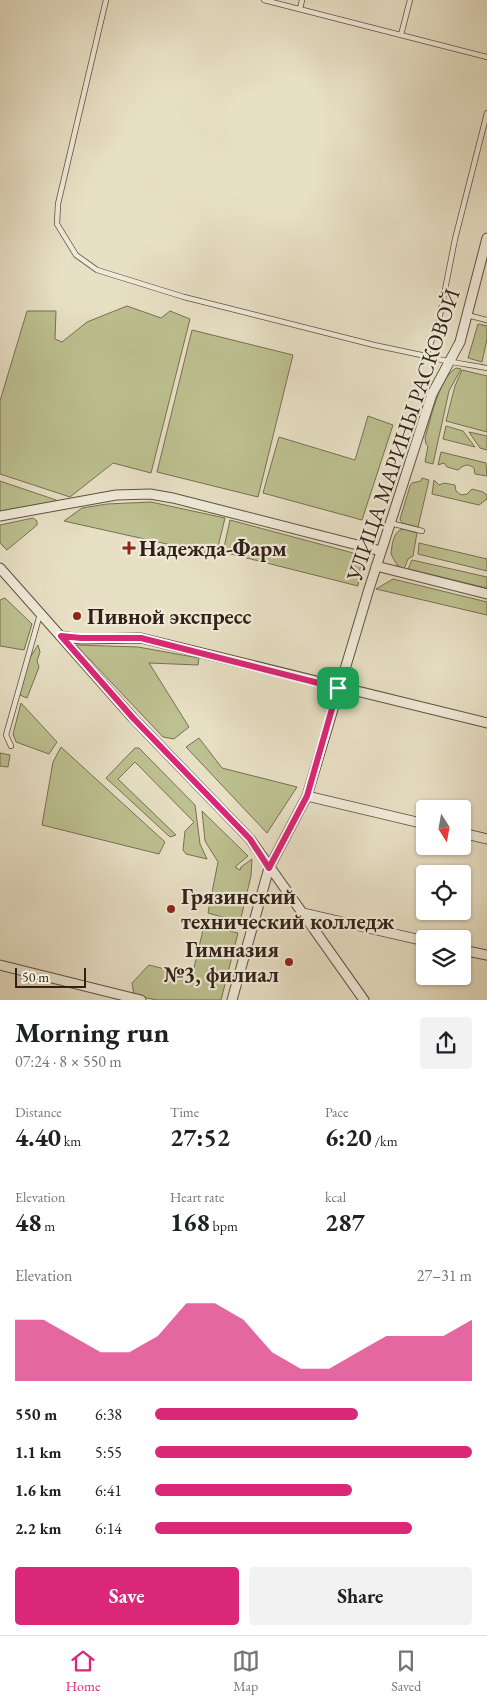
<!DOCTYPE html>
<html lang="en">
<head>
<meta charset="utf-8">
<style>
	:root { --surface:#fff; --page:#f2f2f2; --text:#202124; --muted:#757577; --line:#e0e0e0; --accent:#db2777 }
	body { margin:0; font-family:"EB Garamond",serif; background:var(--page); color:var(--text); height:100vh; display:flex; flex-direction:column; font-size:19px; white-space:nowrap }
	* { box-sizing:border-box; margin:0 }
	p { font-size:16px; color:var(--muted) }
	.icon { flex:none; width:28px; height:28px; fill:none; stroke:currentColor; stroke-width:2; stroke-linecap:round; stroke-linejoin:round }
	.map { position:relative; height:1000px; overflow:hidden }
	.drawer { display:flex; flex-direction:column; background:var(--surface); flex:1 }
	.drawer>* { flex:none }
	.needle { width:32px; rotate:169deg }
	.buttons { position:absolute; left:416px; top:800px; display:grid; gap:10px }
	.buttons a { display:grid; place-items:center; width:55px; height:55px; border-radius:5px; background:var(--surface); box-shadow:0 1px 4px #0004; font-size:25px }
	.scale { position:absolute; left:15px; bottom:12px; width:71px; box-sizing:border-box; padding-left:5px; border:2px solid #312018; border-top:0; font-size:14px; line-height:18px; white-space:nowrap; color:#312018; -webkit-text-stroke:4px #f0ebd9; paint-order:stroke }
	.pin { position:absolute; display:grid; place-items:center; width:42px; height:42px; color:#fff; margin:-21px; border-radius:10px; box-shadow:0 2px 8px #0006 }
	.round { display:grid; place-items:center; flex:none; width:52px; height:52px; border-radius:5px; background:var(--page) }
	.headline { display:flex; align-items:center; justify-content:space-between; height:85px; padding:0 15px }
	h1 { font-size:28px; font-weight:700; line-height:38px }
	.figures { display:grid; grid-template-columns:repeat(3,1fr); gap:8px; height:85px; padding:5px 15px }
	.figures div { display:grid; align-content:center }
	.figures b { font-size:25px; font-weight:700 }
	.figures small { font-size:14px; font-weight:400 }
	.figures p { font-size:14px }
	.chart { height:140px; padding:10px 15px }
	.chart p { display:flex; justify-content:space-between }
	.chart svg { width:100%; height:90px; margin-top:5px; fill:var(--accent); opacity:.7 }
	.cta { display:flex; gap:10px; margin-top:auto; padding:10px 15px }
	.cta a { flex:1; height:58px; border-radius:5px; background:var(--accent); color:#fff; font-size:20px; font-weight:700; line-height:58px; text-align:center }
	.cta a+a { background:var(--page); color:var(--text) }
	ul { padding:0 15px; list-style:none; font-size:16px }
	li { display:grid; grid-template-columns:80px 60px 1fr; align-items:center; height:38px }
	li i { height:12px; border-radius:6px; background:var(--accent) }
	.tabs { display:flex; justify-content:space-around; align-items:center; height:70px; border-top:1px solid var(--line); background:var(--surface); font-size:14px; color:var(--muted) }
	.tabs a { display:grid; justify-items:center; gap:2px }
	.tabs .active { color:var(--accent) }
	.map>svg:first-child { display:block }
</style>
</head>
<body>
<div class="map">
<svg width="487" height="1000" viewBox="0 0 487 1000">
	<rect width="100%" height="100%" fill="#e8e0c5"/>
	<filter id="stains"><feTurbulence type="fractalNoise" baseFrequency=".004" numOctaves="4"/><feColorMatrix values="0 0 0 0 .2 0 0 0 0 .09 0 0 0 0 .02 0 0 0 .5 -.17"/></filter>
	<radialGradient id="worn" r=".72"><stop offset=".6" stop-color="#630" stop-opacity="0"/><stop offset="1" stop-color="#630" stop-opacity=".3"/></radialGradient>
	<path fill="#bdc090" stroke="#777054" d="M127,306L161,318L170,311L190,319L151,473L113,463L70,497L0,474V401L27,311H56L55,339L62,342L87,322Z
		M478,324L487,326V339L482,362L468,358Z
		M192,330L293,355L258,497L157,472Z
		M456,368L461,369L449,391L433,464L425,462L428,446L426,444L425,438C430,420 440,377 456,368Z
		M462,370L487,376V432L446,421L455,386Z
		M368,416L393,425L362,520L263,493L279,437L355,460Z
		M446,426L463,431L475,447L443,439Z
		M469,432L487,436V450L480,448Z
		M441,452L486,463L487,476L475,474L474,468C467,463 464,465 458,470L447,467L444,463L438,465Z
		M422,478L429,480L418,527L402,523L400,519L410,486L412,483L421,481Z
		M434,480L439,485L444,483L455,485L456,491L461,495L467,494L472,489L483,492L487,495V499L479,505L432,494Z
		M0,481L59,501L0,511Z
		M151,502L225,518L217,551L211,550L207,553L64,521L82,508L107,504Z
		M33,518L37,521V525L7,550L0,543V525Z
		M230,520L357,554L361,562L358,586L223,552Z
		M403,529L417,533L413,556L408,559L404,569L397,565L391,554C392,545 393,531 403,529Z
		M419,543L487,559V571L418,554Z
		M412,560L487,577V588L408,569Z
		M393,579L487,602V615L376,589Z
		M5,598L32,624L24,650L0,646V600Z
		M38,645L40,652L37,661L39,667L27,698L20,695V691L29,659Z
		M76,645L138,647L199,658L198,665L149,663L189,727L174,739L163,737Z
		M21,703L57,742L49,754L16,742L13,734Z
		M199,738L222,768L297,787L267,833L186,747Z
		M61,747L165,842L159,854L42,825L53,762Z
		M135,748H139L195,805L200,844L207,859L186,854L183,850L185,831L194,822L135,762L118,779L176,835L170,837L106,778Z
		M0,753L10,755L8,767L0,766Z
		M202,811L248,856L235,867L240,870L241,867L252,859L251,876L240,922L208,913L218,862L205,841Z
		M207,925L238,933L221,1000H156L134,995L132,983L149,965L192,976L203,930Z"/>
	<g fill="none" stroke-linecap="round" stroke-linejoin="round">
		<g stroke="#5f5043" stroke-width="6">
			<path id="service" d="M106,0L58,204L57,224L76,255L97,270L184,297L374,345L426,356
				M264,0L487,57
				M300,9L302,0
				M401,35L410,0
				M487,113L455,239L439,320L426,356C446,362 466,364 487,368
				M467,315L487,320
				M390,523L422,531
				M11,746L6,735L40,614"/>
		</g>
		<g stroke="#5f5043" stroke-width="11">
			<path id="minor" d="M0,516L116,495L150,494L173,498L381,551
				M376,566L487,594
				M0,568L133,718L250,839L364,1000
				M61,636L81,639L141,638L487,723
				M307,796L425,824
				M462,833L487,839
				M303,913L425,941
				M462,950L487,955
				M0,965L141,1000
				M232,1000L269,868L307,796L369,589L432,394L460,342L487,238"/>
		</g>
		<use href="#service" stroke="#f0ebd9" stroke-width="4.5"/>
		<use href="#minor" stroke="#f0ebd9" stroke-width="9"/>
	</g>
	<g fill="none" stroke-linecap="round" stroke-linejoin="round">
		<g stroke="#fff" stroke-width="10">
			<path id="route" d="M61,636L81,638H141L338,688L307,796L269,868L250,839L133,718Z"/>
		</g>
		<use href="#route" stroke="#db2777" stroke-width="6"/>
	</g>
	<g fill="#8f2418" stroke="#f0ebd9" stroke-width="2">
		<path d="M126.5 540.5h5v5h5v5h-5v5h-5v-5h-5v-5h5z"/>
		<circle cx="77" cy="616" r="5"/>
		<circle cx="171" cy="909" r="5"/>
		<circle cx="289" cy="962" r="5"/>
	</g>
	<g text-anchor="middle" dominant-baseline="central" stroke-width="4.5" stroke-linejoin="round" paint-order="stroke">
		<g font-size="22" fill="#312018" stroke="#f0ebd9">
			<text transform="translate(403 435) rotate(-71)">УЛИЦА МАРИНЫ РАСКОВОЙ</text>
		</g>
		<g font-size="22" font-weight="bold" fill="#312018" stroke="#f0ebd9" text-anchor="start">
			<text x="139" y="548">Надежда-Фарм</text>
			<text x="87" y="616">Пивной экспресс</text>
			<text x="181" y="896">Грязинский<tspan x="181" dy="25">технический колледж</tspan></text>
			<text x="279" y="949" text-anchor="end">Гимназия<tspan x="279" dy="25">№3, филиал</tspan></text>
		</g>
	</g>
	<rect width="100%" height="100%" filter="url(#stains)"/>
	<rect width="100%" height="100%" fill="url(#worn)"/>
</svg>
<div class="buttons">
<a><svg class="needle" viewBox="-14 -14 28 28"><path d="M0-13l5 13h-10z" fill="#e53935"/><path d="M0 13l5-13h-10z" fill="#757577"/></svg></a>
<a><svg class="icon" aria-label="locate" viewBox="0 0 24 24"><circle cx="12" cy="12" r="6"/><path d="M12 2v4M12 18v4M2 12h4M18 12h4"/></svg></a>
<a><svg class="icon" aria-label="layers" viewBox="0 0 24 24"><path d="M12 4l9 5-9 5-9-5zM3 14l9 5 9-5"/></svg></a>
</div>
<div class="scale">50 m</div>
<div class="pin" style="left:338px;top:688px;background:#1e9e55"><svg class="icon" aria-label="arrive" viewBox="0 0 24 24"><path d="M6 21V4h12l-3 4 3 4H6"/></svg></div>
</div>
<section class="drawer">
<div class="headline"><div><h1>Morning run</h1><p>07:24 · 8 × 550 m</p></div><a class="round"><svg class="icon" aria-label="share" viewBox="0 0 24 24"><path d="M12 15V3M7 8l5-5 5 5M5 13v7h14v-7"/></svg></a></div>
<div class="figures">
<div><p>Distance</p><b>4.40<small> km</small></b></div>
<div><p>Time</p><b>27:52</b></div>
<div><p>Pace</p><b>6:20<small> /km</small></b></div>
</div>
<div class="figures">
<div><p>Elevation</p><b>48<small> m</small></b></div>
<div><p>Heart rate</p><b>168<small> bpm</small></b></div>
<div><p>kcal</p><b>287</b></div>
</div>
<div class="chart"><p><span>Elevation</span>27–31 m</p>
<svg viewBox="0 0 160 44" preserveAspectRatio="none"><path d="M0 44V14L10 14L20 22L30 30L40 30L50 22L60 6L70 6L80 14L90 30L100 38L110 38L120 30L130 22L140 22L150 22L160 14V44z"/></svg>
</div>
<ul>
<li><b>550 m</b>6:38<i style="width:64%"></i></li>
<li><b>1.1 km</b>5:55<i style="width:100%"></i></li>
<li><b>1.6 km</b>6:41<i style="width:62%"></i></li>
<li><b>2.2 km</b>6:14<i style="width:81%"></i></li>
</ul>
<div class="cta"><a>Save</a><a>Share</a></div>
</section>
<nav class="tabs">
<a class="active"><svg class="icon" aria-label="home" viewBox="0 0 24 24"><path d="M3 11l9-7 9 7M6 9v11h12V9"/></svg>Home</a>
<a><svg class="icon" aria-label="map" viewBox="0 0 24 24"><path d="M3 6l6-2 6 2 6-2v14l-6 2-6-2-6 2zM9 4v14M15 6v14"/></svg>Map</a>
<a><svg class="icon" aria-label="saved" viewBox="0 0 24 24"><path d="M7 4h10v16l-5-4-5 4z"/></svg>Saved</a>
</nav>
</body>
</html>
